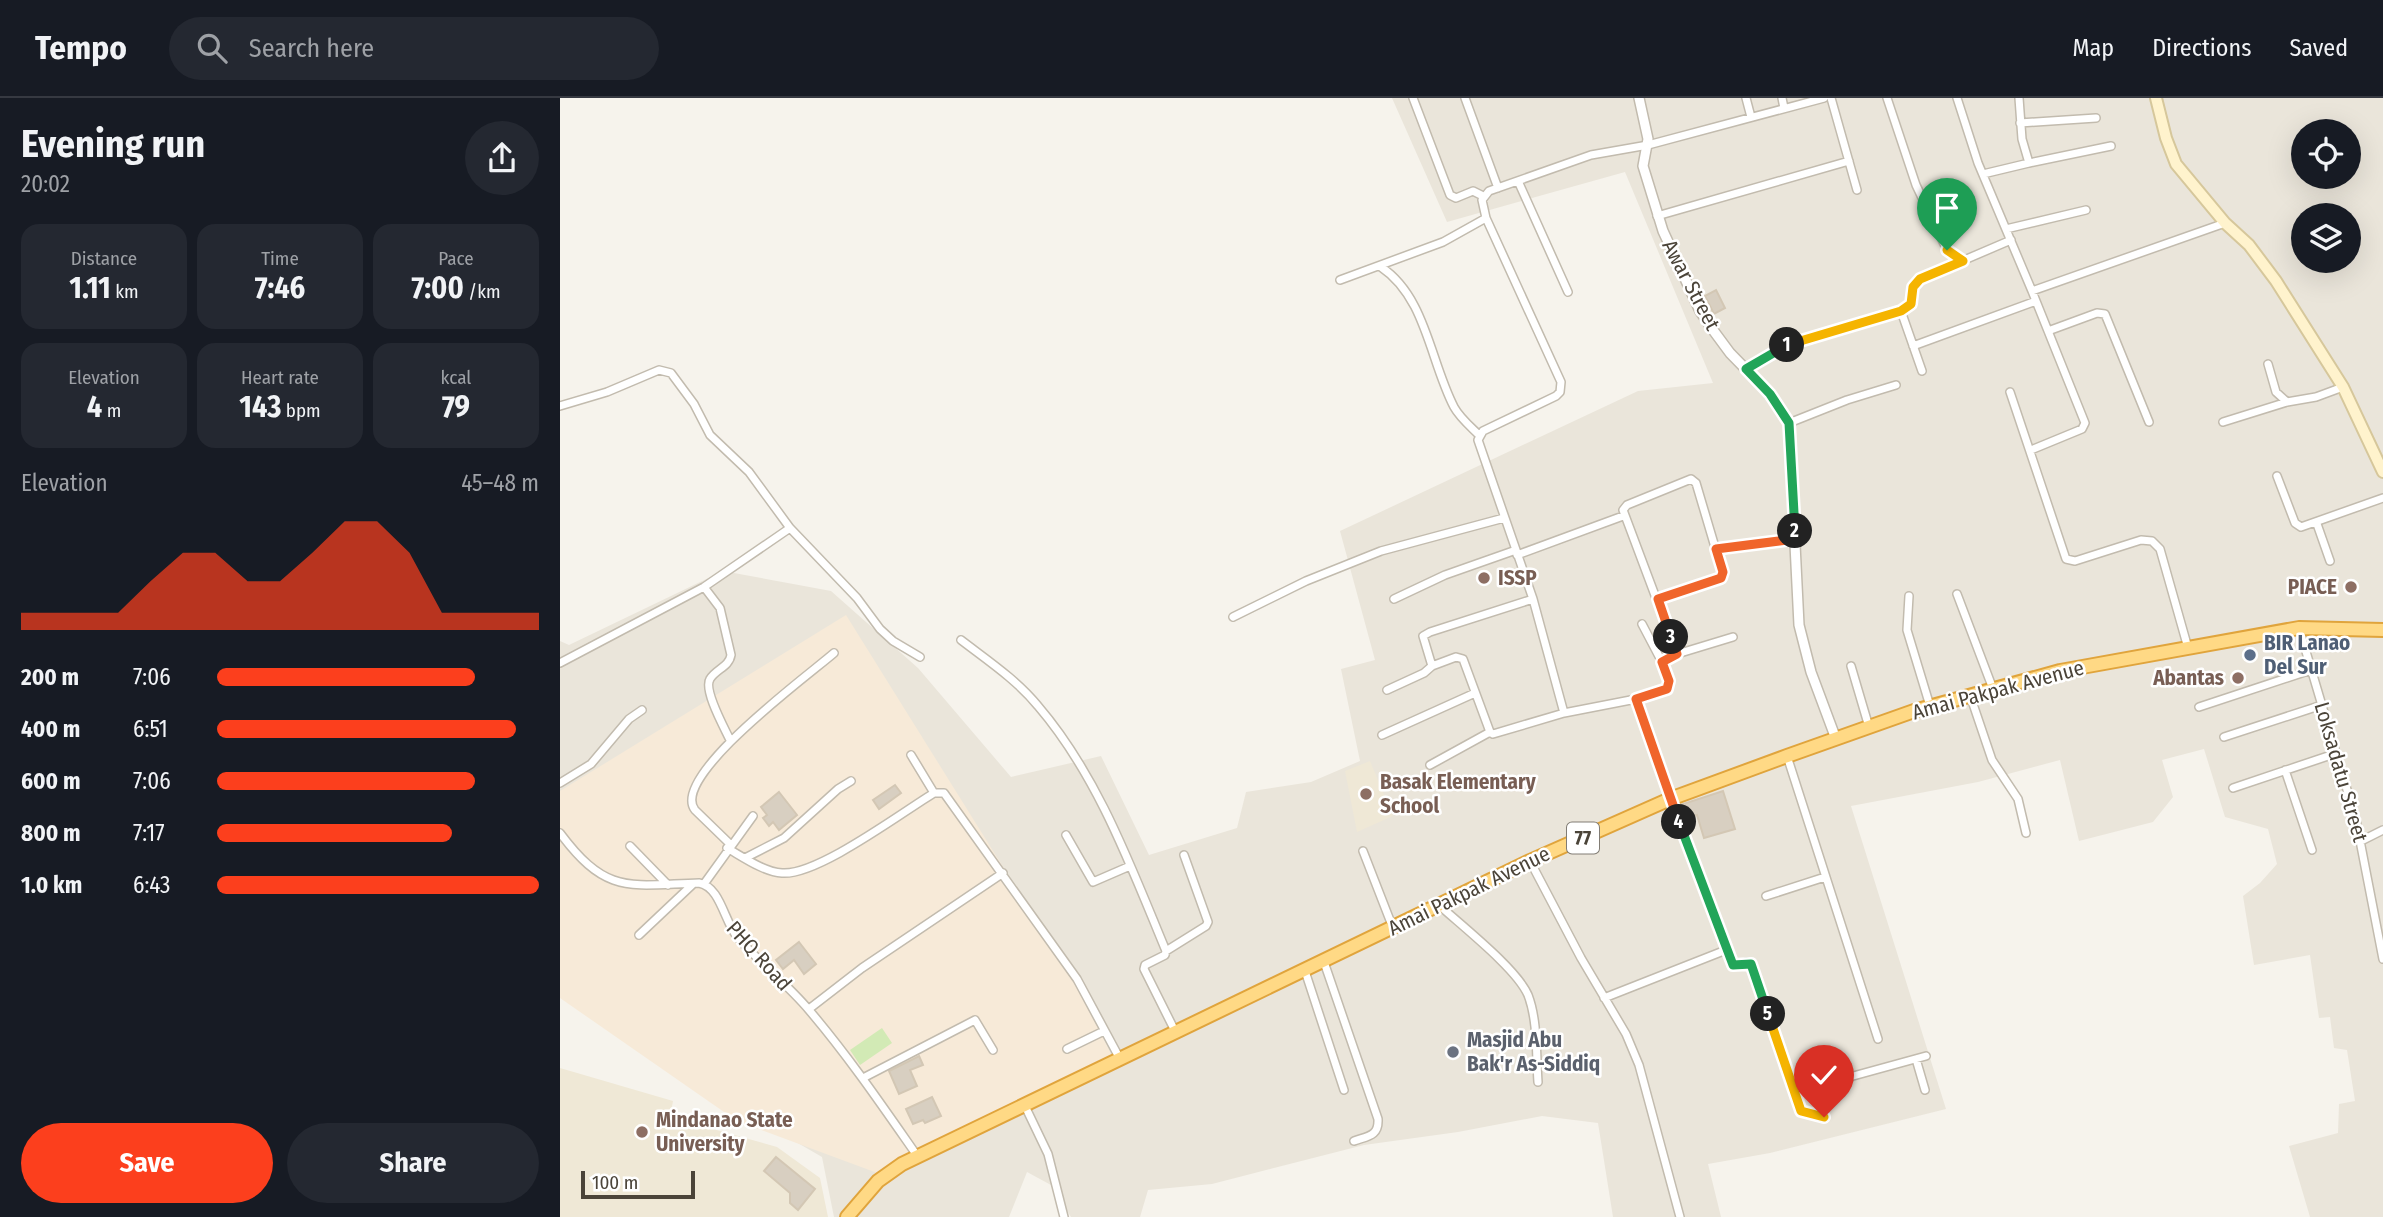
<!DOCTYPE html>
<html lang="en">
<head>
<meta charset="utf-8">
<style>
	:root { --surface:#171b24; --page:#242831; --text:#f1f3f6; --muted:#9ea1a6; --line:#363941; --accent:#fc3f1d }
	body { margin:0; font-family:"Fira Sans Condensed",sans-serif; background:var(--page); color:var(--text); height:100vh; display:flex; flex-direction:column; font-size:26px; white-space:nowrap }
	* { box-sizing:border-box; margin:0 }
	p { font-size:23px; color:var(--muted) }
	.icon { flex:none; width:38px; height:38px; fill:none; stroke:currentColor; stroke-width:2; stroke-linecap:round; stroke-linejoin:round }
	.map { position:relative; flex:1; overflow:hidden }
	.details { display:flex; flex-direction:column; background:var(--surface); width:560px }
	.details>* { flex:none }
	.tools { position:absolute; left:1731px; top:21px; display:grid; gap:14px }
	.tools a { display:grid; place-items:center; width:70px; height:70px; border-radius:50%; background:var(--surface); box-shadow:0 7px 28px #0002; font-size:35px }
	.scale { position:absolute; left:21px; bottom:18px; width:114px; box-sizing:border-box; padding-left:7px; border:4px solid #4b4439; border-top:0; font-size:19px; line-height:24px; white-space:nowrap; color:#4b4439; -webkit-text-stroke:5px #fff; paint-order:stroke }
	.pin { position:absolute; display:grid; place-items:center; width:60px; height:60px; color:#fff; margin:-72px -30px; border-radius:50% 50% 50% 0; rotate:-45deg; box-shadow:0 0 7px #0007 }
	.pin .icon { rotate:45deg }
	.km { position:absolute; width:35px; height:35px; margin:-18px; border-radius:50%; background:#222; color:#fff; font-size:19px; line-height:35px; text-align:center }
	.round { display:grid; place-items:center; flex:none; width:74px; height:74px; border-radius:37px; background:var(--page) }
	.summary { display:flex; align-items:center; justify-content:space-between; height:119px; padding:0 21px }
	h1 { font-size:38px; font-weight:700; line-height:52px }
	.stats { display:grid; grid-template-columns:repeat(3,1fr); gap:10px; height:119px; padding:7px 21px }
	.stats div { display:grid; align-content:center; border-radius:18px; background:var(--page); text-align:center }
	.stats b { font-size:30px; font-weight:700 }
	.stats small { font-size:19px; font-weight:400 }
	.stats p { font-size:19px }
	.chart { height:196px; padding:14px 21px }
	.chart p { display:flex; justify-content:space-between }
	.chart svg { width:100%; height:126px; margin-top:7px; fill:var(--accent); opacity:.7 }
	.action { display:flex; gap:14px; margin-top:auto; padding:14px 21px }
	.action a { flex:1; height:80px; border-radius:42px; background:var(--accent); color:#fff; font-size:28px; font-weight:700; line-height:80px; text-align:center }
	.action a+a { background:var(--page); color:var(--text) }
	ul { padding:0 21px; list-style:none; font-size:23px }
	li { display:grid; grid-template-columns:112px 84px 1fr; align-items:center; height:52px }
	li i { height:18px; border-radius:9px; background:var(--accent) }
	header { display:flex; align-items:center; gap:42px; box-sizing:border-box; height:98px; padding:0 35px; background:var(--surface); border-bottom:2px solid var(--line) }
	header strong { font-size:33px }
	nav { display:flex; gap:38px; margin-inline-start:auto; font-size:24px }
	.search { width:490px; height:63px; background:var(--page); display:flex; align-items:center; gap:18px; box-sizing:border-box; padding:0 24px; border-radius:38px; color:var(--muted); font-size:26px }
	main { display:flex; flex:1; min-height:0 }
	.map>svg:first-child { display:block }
</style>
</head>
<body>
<header>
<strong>Tempo</strong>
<div class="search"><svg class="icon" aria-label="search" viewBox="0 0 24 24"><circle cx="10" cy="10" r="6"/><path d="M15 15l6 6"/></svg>Search here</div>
<nav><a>Map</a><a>Directions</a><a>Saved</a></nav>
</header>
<main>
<section class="details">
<div class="summary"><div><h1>Evening run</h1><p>20:02</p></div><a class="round"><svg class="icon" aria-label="share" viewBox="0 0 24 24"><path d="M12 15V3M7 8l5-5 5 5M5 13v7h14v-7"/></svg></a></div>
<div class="stats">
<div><p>Distance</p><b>1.11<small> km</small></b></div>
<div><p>Time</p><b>7:46</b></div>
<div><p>Pace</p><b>7:00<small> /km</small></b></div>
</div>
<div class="stats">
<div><p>Elevation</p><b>4<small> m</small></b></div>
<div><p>Heart rate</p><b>143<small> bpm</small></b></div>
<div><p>kcal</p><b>79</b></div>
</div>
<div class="chart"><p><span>Elevation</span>45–48 m</p>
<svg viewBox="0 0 160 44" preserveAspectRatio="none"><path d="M0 44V38L10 38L20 38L30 38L40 27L50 17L60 17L70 27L80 27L90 17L100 6L110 6L120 17L130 38L140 38L150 38L160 38V44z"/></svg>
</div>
<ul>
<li><b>200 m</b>7:06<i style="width:80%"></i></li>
<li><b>400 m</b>6:51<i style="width:93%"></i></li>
<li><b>600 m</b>7:06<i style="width:80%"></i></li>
<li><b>800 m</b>7:17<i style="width:73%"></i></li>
<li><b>1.0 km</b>6:43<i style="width:100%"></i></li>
</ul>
<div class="action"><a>Save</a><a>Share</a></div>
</section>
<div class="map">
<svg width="1823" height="1119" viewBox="0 0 1823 1119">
	<rect width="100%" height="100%" fill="#f6f3ec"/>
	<path fill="#eae5da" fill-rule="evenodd" d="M832,0H1823V1119H1750L1729,1048L1778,1035L1779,1006L1795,1003L1787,952L1774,950L1770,919L1759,920L1750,857L1694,867L1683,798L1700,785L1717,766L1708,731L1665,719L1644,651L1602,662L1613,699L1593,724L1519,743L1500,662L1418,684L1291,708L1386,1011L1210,1055L1148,1066L1161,1119H1053L1038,1025L982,1018L898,1034L804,1047L652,1086L588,1092L580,1119H511L491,1087L467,1074L449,1119H274L262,1059L146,992L0,888V543L9,547L163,473L271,493L358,570L451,679L541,658L589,757L677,730L686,694L751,684L800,663L781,571L815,562L780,433L1078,293L1153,285L1065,74L887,124ZM1743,33H1788V79H1743ZM1743,117H1788V163H1743Z"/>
	<path fill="#f7ead8" d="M286,517L516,886L552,958L320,1076L177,1023L0,900V693Z"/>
	<path fill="#efe8d6" d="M810,663L833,718L797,734L785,673Z
		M0,970L113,1003L110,1019L217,1049L260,1080L268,1119H0Z"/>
	<path fill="#d2eab5" d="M322,930L332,945L300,967L290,952Z"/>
	<path fill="#d8cfc1" stroke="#d3c7b4" stroke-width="2" d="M1156,192L1165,210L1154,216L1145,198Z
		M335,687L341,695L319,711L313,702Z
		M1163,693L1175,731L1144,740L1137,717L1127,720L1120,707Z
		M219,694L237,717L219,732L213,724L209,728L203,720L207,717L201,709Z
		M239,844L256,866L244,876L234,862L223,871L216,862Z
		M359,958L363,967L350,972L357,988L339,996L329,973Z
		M372,999L381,1018L365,1025L363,1022L353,1026L346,1011Z
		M216,1059L255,1091L238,1112L230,1105V1095L204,1073Z"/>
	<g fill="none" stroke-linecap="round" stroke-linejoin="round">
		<g stroke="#c2bbae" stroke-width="10">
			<path id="minor" d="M853,0L890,97L896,100L913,93L923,98
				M905,0L938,90
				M1186,0L1191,19
				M1222,0L1224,10
				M1271,0L1297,92
				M1327,0L1356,87L1387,152L1403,163
				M1397,0L1418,65L1472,193L1665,125
				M1459,0L1462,41L1469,65L1551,48
				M1460,25L1536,20
				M1423,76L1469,65
				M958,83L1008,194
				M1097,118L1289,63
				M1446,131L1526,112
				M821,169C866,199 870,263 894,309C900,320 911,329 919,337
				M780,182L883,144L926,120
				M1341,213L1351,207L1353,189L1360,181L1451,142
				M1488,233L1537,215L1545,216L1589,324
				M1353,248L1476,203
				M1708,266L1716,294L1727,304
				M1186,271L1221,249L1341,213L1362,273
				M1450,294L1506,461L1515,463L1581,442L1592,443L1600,451L1628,550
				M0,308L47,294L99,272L111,275L134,306L150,337L189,374L230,430L297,500L320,531L333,543L360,559
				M1663,324L1727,304L1756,299L1783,289
				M1229,325L1287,302L1336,287
				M1471,352L1522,331L1525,325L1472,193
				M1717,378L1735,425L1741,429L1823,400
				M1757,426L1770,463
				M1156,451L1235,441
				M957,457L1063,418
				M144,489L160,510L171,557C169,569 156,571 150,581C143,592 165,631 170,642
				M1397,496L1433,591
				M1349,498L1347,532L1370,608
				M834,501L885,477L956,452
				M973,501L870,534L863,538L872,568L896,559L903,561L930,634L933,636L1004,615
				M1098,501L1158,481L1163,476L1136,385L1131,381L1067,407L1063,412L1117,556L1102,564
				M673,519L746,483L821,453L944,420
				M1739,530L1796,722L1823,861
				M401,542C427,562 457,582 478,608C538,678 571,769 606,853L605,857L585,867L584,871L616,935
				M1117,556L1173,539
				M0,565L144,489L230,430
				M1291,568L1309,629
				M827,592L864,575L872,568
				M1410,597L1432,662L1458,701L1466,735
				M1076,601L1104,593L1109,588L1102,564L1082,526
				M1639,609L1751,572
				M822,637L915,595
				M1664,639L1762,607
				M351,657L374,695
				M1227,658L1318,941
				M870,667L930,634
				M1725,672L1752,752
				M0,685L31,666L69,621L82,612
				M1673,690L1777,655
				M0,735C47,798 70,787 139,785C161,789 164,824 178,840C200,865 227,886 249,912C289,959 323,1009 358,1059
				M506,737L533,784L570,768
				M1801,743L1823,732
				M170,746L135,712C109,679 250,576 274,555
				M70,748L108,787
				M167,750C183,759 204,774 222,775C257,778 341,715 374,695H384L517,881L560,961
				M803,753L833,830
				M185,760L224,740L278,691L291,683
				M970,763L1021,860L1066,936L1079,967L1120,1119
				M144,786L193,718
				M1206,798L1265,779
				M879,807C902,828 957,871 968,897C978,923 976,957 978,984
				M79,837L133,786
				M1166,852L1174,868L1187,864L1192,868L1241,1013L1264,1019
				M606,853L646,828L648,824L624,757
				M764,864L818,1021C819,1038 808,1038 794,1043
				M745,873L784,992
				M1044,900L1166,852L1076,601L1004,615L973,501L918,342L923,333L996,298L1000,294L1001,284L926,120L922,102L929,93L1031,57L1088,47L1264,0
				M249,911L302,870L443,775
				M507,951L544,933
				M1356,961L1365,992
				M303,980L415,922L433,952
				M1235,994L1366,958
				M465,1008L488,1056L504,1119"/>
		</g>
		<g stroke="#c2bbae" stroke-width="12">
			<path id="tertiary" d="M1079,0L1088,41L1083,68L1103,133L1140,213L1153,232L1170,255L1210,296L1229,325L1239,527L1251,574L1276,641"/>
		</g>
		<g stroke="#d6c79b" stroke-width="14">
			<path id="secondary" d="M1596,0L1606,40L1616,66L1665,125L1689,147L1716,183L1783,289L1823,374"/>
		</g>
		<g stroke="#e0a43c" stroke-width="16">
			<path id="trunk" d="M287,1119L318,1083L342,1066L970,763L1110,701L1227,658L1354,613L1500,573L1739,530L1823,532"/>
		</g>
		<use href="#minor" stroke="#fff" stroke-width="7"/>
		<use href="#tertiary" stroke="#fff" stroke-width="9"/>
		<use href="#secondary" stroke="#fff3cd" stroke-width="10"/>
		<use href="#trunk" stroke="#ffd985" stroke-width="12"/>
	</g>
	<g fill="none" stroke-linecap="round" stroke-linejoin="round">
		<g stroke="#fff" stroke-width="14">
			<path id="split-1" d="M1227,247L1341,213L1351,206L1353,189L1360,181L1403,163L1387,152"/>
		</g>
		<g stroke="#fff" stroke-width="14">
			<path id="split-2" d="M1227,247L1186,271L1210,296L1229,325L1235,433"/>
		</g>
		<g stroke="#fff" stroke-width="14">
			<path id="split-3" d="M1111,539L1098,501L1161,480L1163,474L1156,451L1235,441V433"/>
		</g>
		<g stroke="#fff" stroke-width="14">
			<path id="split-4" d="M1111,539L1117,556L1102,564L1109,583L1107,591L1076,601L1119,724"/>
		</g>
		<g stroke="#fff" stroke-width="14">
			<path id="split-5" d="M1119,724L1173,867L1191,866L1208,916"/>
		</g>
		<g stroke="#fff" stroke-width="14">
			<path id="split-6" d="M1208,916L1241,1013L1264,1019"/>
		</g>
		<use href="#split-1" stroke="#f5b400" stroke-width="9"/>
		<use href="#split-2" stroke="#22a559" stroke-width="9"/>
		<use href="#split-3" stroke="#f0652b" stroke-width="9"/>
		<use href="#split-4" stroke="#f0652b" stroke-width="9"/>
		<use href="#split-5" stroke="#22a559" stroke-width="9"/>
		<use href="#split-6" stroke="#f5b400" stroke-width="9"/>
	</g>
	<g fill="#8d6e63" stroke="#fff" stroke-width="2.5">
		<circle cx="924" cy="480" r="7"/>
		<circle cx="1791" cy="489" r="7"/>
		<circle cx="1678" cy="580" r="7"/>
		<circle cx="806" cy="696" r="7"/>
		<circle cx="82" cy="1034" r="7"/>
	</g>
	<circle fill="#5c6f8a" stroke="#fff" stroke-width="2.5" cx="1690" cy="557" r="7"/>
	<circle fill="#6b7280" stroke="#fff" stroke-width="2.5" cx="893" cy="954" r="7"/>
	<g text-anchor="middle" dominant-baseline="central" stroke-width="5" stroke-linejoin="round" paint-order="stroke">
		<rect fill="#fff" stroke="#817c74" stroke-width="2" x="1007" y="724.5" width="32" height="31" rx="5"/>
		<g font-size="19" font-weight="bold" fill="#4b4439">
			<text x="1023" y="740">77</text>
		</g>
		<g font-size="21" fill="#4b4439" stroke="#fff">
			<text transform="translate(1131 187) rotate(62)">Awar Street</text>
			<text transform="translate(1438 592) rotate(-15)">Amai Pakpak Avenue</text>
			<text transform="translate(1781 674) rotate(74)">Loksadatu Street</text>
			<text transform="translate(909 793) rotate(-26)">Amai Pakpak Avenue</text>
			<text transform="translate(199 858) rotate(48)">PHQ Road</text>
		</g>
		<g font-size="21" font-weight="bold" fill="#785e54" stroke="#fff" text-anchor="start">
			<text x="938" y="480">ISSP</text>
			<text x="1777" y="489" text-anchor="end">PIACE</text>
			<text x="1664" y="580" text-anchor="end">Abantas</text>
			<text x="820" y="684">Basak Elementary<tspan x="820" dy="24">School</tspan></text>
			<text x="96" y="1022">Mindanao State<tspan x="96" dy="24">University</tspan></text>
		</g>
		<g font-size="21" font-weight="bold" fill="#4e5e75" stroke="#fff" text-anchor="start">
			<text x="1704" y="545">BIR Lanao<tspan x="1704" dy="24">Del Sur</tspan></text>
		</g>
		<g font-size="21" font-weight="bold" fill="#5b616d" stroke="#fff" text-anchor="start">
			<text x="907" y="942">Masjid Abu<tspan x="907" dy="24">Bak'r As-Siddiq</tspan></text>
		</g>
	</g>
</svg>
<div class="tools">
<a><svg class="icon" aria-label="locate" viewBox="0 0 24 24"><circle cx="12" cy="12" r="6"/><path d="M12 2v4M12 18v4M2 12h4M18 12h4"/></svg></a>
<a><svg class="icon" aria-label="layers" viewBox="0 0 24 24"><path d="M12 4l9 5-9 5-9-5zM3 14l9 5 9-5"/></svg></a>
</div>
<div class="scale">100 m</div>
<div class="pin" style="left:1387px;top:152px;background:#1e9e55"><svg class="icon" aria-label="arrive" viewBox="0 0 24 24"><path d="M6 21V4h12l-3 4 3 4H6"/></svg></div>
<div class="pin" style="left:1264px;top:1019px;background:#d93025"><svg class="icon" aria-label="check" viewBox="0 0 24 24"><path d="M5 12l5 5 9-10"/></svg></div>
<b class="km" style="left:1227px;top:247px">1</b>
<b class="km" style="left:1235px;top:433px">2</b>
<b class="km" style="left:1111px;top:539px">3</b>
<b class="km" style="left:1119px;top:724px">4</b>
<b class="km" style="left:1208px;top:916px">5</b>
</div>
</main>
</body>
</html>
